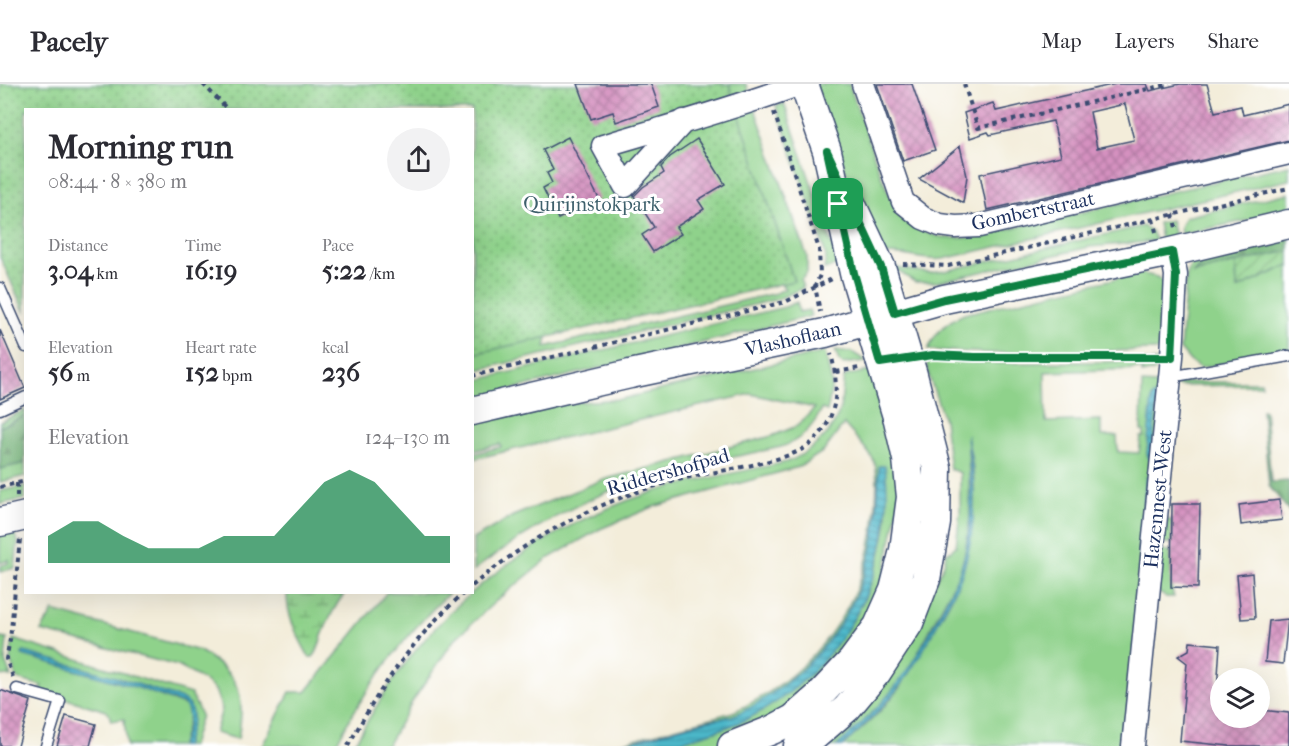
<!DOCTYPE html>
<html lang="en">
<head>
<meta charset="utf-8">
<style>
	:root { --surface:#fff; --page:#f2f2f3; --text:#2b2b33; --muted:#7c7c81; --line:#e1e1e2; --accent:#0b8043 }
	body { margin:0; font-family:"IM FELL French Canon",serif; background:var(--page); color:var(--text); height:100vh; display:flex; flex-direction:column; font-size:22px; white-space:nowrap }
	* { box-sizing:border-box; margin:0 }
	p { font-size:20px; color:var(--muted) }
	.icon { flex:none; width:33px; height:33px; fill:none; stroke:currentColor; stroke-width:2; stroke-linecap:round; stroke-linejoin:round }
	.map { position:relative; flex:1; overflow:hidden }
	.side { position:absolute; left:24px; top:24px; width:450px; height:486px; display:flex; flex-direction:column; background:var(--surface); border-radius:0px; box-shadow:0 6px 24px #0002 }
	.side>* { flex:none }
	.fabs { position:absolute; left:1210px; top:584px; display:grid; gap:12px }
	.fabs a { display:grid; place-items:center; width:60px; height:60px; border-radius:50%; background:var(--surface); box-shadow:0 6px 24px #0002; font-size:30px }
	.pin { position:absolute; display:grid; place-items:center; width:51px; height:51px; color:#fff; margin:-26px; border-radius:12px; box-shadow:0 3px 9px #0006 }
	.round { display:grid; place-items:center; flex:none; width:63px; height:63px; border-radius:32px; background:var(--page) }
	.overview { display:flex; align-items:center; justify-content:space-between; height:102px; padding:0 24px }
	h1 { font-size:33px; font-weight:700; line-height:45px }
	.metrics { display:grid; grid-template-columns:repeat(3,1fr); gap:9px; height:102px; padding:6px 24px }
	.metrics div { display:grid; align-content:center }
	.metrics b { font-size:26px; font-weight:700 }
	.metrics small { font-size:16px; font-weight:400 }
	.metrics p { font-size:16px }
	.chart { height:168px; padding:12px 24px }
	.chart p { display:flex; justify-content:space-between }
	.chart svg { width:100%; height:108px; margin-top:6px; fill:var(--accent); opacity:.7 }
	header { display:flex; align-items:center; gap:36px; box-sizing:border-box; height:84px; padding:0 30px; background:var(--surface); border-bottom:2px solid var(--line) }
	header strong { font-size:28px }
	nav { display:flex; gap:33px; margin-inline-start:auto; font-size:21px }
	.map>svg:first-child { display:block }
</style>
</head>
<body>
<header>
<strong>Pacely</strong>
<nav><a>Map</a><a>Layers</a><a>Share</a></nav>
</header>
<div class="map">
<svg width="1289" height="662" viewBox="0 0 1289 662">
	<defs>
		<pattern id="forest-firs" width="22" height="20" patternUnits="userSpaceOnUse" patternTransform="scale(1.5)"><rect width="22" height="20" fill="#73b477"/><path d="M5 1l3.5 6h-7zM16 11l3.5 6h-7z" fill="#5e9365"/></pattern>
		<pattern id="wetland-marsh" width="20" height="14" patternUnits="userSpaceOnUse" patternTransform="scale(1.5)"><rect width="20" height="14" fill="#8fd28b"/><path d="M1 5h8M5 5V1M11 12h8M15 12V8" fill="none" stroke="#74ab75"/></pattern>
		<pattern id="park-dots" width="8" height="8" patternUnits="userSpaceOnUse" patternTransform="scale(1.5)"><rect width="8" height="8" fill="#8fd28b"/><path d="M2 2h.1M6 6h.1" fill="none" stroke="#74ab75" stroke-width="1.8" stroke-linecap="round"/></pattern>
		<pattern id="garden-furrows" width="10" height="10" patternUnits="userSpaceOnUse" patternTransform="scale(1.5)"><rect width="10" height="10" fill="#8fd28b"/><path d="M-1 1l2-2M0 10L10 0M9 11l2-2" fill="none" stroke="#74ab75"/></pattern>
		<pattern id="water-rules" width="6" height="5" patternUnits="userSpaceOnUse" patternTransform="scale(1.5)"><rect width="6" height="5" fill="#4cb7c9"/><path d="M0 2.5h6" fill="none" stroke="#3e95a6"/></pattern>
		<pattern id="building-cross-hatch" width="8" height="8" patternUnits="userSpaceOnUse" patternTransform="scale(1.5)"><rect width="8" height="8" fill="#d591c0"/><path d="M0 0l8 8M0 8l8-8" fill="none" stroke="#ac779f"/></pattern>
	</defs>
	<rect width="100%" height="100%" fill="#fff"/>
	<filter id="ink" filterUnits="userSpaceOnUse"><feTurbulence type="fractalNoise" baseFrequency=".0167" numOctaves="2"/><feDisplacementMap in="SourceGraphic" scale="12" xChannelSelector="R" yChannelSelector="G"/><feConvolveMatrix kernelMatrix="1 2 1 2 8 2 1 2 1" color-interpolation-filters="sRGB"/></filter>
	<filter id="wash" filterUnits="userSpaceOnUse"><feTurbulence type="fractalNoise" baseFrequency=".008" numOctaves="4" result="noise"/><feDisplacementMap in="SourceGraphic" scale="24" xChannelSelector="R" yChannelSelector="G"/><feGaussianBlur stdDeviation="1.35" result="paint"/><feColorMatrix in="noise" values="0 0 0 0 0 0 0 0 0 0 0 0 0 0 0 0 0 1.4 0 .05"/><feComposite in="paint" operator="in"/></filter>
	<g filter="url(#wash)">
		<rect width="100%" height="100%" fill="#f3edda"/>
		<path fill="#8fd28b" stroke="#558074" stroke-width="1.5" d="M720,0H746L749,9L725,17Z
			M815,0H849C857,22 864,44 872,66C890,119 906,162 973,153L1289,81V96L943,175C922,178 903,167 882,171L865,141Z
			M784,19L839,181L824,185L826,173L822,157L776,22Z
			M754,22L807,172V189L801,196L803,204L778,215L473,287L472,128L559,197L545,263L776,209L785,205L739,141L702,43Z
			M1289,109V128L1181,150L1180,143L1185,133Z
			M1171,136L1175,153L1161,156L1158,139Z
			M1143,142L1152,147L1156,157L1090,163L937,198H915L896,186L897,184L930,189L945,187Z
			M1289,150L1193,189L1236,179L1237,205L1289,181V265L1253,272V274L1200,284L1190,277L1180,265L1187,187L1196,174Z
			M1140,189L1157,193L1166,201L1161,266L991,269L928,266C935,248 946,238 964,230Z
			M797,218L799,228L809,226L811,232L473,315V297L785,223Z
			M835,266L852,268L866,277L843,280L839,277Z
			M825,268L832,300L828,324L827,327L822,325C813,343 801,357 781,363C736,373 690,381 646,394C582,414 526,447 473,487V455L513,432L602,396L772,352L797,342L815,324L751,310L473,375V370L501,363L500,360L473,367V338L553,320L621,315Z
			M926,276L996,279L1158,277L1165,282L1154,287L1142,290V285L1045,288L1046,338L1101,336V352H1117L1118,368L1139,369L1141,353H1144V347H1141L1142,299L1157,300L1164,305L1124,662H842C863,644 884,626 900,603C910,588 918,571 928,556C940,534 956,511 963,486C974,450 979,396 968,360L970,434L965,469L960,488L910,584L888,613L868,635L837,662H810L912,544L944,480L946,470L956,462L960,428V389L950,385L944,336L929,292Z
			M875,286L902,405L878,520L809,612L719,662H663C690,654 719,648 745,636C812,603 864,540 881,467C883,455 888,440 887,427C886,412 882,397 879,382C878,411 878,440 871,468C853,538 802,607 732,632C722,635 711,635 701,638C673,646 645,654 618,662H610L733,628C814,591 867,519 875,430C876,415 879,395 875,380C871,368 852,350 844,340L824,367L799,383L653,423L600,445L549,474L496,517L454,556L412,618L387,662H353C368,636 383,609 401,585C462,502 552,440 650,409C695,395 742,388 787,378C809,369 830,352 838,331C842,321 842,306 844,294L848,291Z
			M1202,298H1261L1262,301L1178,302L1175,299Z
			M25,326V332L0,343V338Z
			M25,379V392L0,398V385Z
			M25,402V415L0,420V407Z
			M1163,436H1172V459H1164Z
			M13,446L18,457L15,484L0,488V482L9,479V476L0,479V449Z
			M1161,467H1171V503L1174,513H1166L1157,508Z
			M387,508L449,509C402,554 365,604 335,662H262L290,608H306Z
			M53,527L200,567C240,592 246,609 238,655L215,649L222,625L215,606L202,595L178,582L41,547Z
			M0,554L7,555L5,577L11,593L0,591Z
			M13,555L191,610L201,631L192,662H185L192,635L190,621L147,603L24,568L22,570L23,571L139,604L187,622L189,632L181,662H127L124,635L111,637L109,630L106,627L40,607L42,602L17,595L10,576Z"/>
		<path fill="url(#forest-firs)" stroke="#47726a" stroke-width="1.5" d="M1289,153V167L1193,189L1207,172Z
			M1262,326H1265L1271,398L1289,397V427L1269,402Z
			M25,332V379L0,385V343Z"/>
		<path fill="url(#wetland-marsh)" stroke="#558074" stroke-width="1.5" d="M287,508L345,509C335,521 328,536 322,552C319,560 319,567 313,573H309C298,553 286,532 287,508Z"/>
		<path fill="url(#park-dots)" stroke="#558074" stroke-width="1.5" d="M0,0H729L794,197L473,270L472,26H26L25,229L0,173Z"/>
		<path fill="url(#garden-furrows)" stroke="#558074" stroke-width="1.5" d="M1289,167V181L1237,205L1236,179Z"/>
		<path fill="url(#water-rules)" stroke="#347394" stroke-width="1.5" d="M1155,311L1157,317L1151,376L1149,377L1147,369L1152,313Z
			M967,351C976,395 977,444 963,487C958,504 947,520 939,537C912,591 888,622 842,662H837C885,620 909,590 938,533C948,513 960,492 965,470C974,431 971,390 967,351Z
			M879,382H885C899,486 840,589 747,635C730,643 712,648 695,653C684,656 674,660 664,662C649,662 632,662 618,662C645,654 673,645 701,638C711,635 722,635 732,632C745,627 757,620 768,612C819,579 857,527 871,468C878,439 878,410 879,382Z
			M1146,393L1150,396L1142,470L1140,469Z
			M24,568L119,594L185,616C199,628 189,647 185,662H181C185,649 194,631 184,620L139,604L23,571L22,570Z"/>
		<g id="blocks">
			<path fill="url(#building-cross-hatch)" fill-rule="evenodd" d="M578,0H651L659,23L616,38L613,28L591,35Z
				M877,0H912L935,66L903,77Z
				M1116,0H1147L1150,7L1180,0H1207L1215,28L1241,22L1243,31L1289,20V56L987,126L980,90L1061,72L1053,37L990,51L988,48L970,54L964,29L993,19L996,27ZM1125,20L1134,56L1097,64L1090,28Z
				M568,53L599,115L558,135L543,104L552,99L547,89L553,86L543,66Z
				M697,55L725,100L698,116L704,125L676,143L681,150L653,168L642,151L654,143L634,112L643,103L664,89L661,83L670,73Z
				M960,62L967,92L963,119L919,95Z
				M0,246L25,304L0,315Z
				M1279,416L1282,436L1241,441L1239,421Z
				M1172,420H1200L1198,504L1171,503Z
				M1252,489L1255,534L1241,535L1237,491Z
				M1288,535L1283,580L1265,578L1269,537Z
				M1190,558L1220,561L1216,622H1221V633H1260V626L1289,629V662H1230L1180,657L1187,579L1178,572L1189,566Z
				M0,606L31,617L18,662H0Z
				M66,632L96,640L90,662H57Z"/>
		</g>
	</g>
	<g filter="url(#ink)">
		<use href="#blocks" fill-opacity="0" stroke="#3b4c71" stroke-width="1.5"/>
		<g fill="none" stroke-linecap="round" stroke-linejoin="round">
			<g stroke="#3b4c71" stroke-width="13">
				<path id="service" d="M0,204L26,263
					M1170,293L1289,272
					M0,325L26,313
					M17,605L60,617L46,662"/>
			</g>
			<g stroke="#3b4c71" stroke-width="25">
				<path id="minor" d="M863,0L903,118L923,134L940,141L955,143L979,142L1289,69
					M684,37L625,102L603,62C669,42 736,24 800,0
					M1133,662L1172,273L1176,191L1172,168"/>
			</g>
			<g stroke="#3b4c71" stroke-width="31">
				<path id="tertiary" d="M472,327L630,290L825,249L944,215L1162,170L1289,140
					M0,438L26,432
					M732,662L772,646L793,635L817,614L852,577L878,542L894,506L904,466L911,413L907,375L898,336L854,189L827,67L804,0
					M798,662L810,656L847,624L877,588L909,539L926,495L936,439L937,384L913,291L881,183L849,115"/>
			</g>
			<path stroke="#3b4c71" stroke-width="4" stroke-dasharray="4.5 4.5" stroke-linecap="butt" d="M203,0L228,26
				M964,0L978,44L1170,0
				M774,28L819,165L820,191L815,202L820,228
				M1173,130L1176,144
				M1153,135L1156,148
				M903,180L948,182L1289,104
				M931,271L975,273H1152
				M836,288L859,284
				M472,292L785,218L834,194
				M17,399V412
				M0,403L26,397
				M472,502C532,451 605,413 682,395C713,387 786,379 809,361C838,338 840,303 831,270
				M13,593L6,575L10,556L20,455
				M348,662C379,605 415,551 465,508"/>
			<use href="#service" stroke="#fff" stroke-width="10"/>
			<use href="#minor" stroke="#fff" stroke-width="22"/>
			<use href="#tertiary" stroke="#fff" stroke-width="28"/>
		</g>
	</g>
	<g fill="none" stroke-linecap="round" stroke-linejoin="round" filter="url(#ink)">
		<g stroke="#fff" stroke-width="12">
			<path id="route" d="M827,67L881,183L895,229L944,215L1172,168L1176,191L1172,273H975L933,271L880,279L854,189Z"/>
		</g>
		<use href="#route" stroke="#0b8043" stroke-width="8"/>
	</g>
	<g text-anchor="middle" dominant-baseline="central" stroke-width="6" stroke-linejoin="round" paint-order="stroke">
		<g font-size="20" fill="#3e606c" stroke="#fff">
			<text x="592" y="120">Quirijnstokpark</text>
		</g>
		<g font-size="20" fill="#1b2f5e" stroke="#fff">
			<text transform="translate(1033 127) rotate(-12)">Gombertstraat</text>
			<text transform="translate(793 255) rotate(-13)">Vlashoflaan</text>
			<text transform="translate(668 388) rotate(-16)">Riddershofpad</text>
			<text transform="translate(1158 415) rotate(-84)">Hazennest-West</text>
		</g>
	</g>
</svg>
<div class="fabs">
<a><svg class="icon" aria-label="layers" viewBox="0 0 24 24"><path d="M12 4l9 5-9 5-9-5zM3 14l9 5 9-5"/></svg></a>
</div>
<div class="pin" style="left:838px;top:120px;background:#1e9e55"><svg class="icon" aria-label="arrive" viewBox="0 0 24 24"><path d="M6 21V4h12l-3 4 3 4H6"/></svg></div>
<section class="side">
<div class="overview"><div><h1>Morning run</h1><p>08:44 · 8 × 380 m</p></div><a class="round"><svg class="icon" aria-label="share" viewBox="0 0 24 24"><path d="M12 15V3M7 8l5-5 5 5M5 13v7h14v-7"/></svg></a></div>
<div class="metrics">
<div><p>Distance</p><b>3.04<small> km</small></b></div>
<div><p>Time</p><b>16:19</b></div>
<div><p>Pace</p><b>5:22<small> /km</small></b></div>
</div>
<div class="metrics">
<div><p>Elevation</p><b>56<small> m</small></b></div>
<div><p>Heart rate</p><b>152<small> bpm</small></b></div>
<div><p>kcal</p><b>236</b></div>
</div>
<div class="chart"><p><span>Elevation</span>124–130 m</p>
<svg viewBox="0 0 160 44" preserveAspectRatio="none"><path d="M0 44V33L10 27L20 27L30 33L40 38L50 38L60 38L70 33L80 33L90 33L100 22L110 11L120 6L130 11L140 22L150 33L160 33V44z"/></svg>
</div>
</section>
</div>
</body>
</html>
